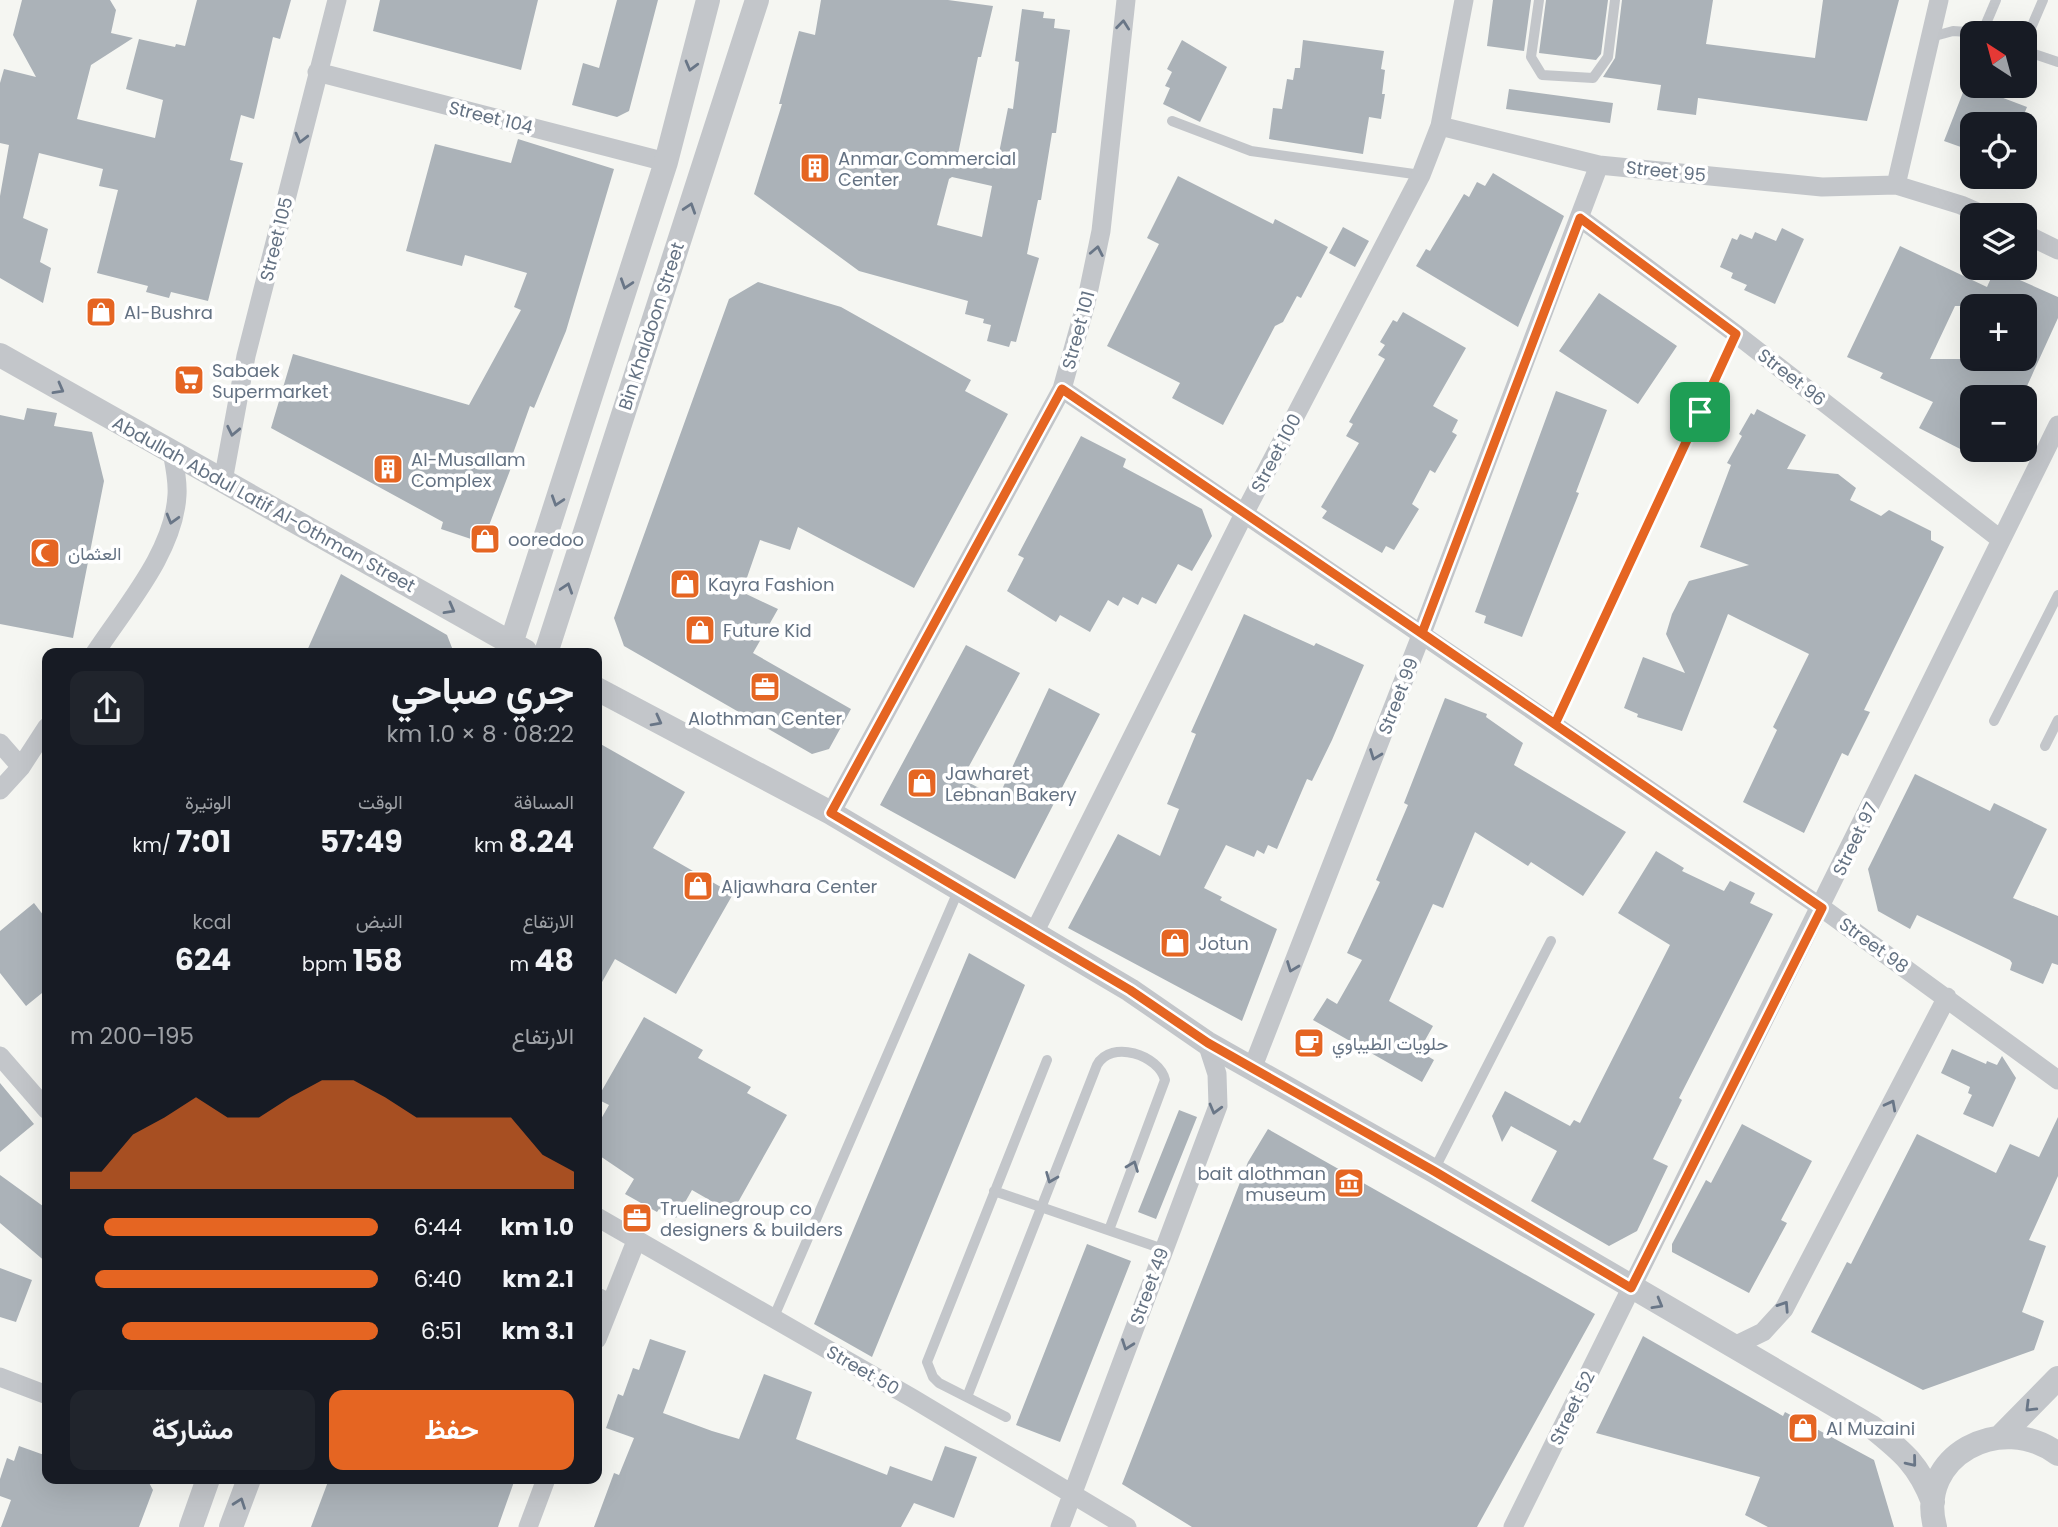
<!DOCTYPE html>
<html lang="ar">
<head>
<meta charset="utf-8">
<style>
	:root { --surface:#171b24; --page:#20242c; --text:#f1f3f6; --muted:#9ea1a6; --accent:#e56522 }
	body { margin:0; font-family:Poppins,Vazirmatn,sans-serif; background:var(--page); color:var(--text); direction:rtl; height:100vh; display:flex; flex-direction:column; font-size:26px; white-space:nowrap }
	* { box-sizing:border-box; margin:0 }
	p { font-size:23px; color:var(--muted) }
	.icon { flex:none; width:38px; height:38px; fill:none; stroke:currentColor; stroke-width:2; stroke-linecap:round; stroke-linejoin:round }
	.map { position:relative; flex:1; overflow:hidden; direction:ltr }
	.drawer { position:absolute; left:42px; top:648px; width:560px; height:836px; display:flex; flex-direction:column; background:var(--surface); border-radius:14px; box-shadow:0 7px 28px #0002; direction:rtl }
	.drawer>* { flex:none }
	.needle { width:46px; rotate:324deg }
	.fabs { position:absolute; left:1960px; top:21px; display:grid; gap:14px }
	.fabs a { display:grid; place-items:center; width:77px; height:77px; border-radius:14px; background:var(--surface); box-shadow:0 7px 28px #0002; font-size:35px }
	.pin { position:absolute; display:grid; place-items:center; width:60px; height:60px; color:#fff; margin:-30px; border-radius:14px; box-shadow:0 4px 10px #0006 }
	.round { display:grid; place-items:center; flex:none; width:74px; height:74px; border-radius:14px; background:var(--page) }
	.headline { display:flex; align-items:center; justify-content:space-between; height:119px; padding:0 28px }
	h1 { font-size:38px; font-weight:700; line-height:52px }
	.metrics { display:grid; grid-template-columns:repeat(3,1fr); gap:10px; height:119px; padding:7px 28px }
	.metrics div { display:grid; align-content:center }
	.metrics b { font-size:30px; font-weight:700 }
	.metrics small { font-size:19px; font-weight:400 }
	.metrics p { font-size:19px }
	.chart { height:196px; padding:14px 28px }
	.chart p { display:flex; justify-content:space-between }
	.chart svg { width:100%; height:126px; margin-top:7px; fill:var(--accent); opacity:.7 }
	.cta { display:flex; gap:14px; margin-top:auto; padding:14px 28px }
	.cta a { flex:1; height:80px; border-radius:14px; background:var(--accent); color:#fff; font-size:28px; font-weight:700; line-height:80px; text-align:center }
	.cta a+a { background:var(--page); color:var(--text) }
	ul { padding:0 28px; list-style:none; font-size:23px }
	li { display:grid; grid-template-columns:112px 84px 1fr; align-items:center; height:52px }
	li i { height:18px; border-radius:9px; background:var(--accent) }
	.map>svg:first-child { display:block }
</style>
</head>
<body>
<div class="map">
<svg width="2058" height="1527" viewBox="0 0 2058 1527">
	<rect width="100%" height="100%" fill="#f5f6f2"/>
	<path fill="#abb2b8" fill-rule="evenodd" d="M22,0H110L116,10L111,33L133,38L91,65L77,119L155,138L163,100L126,89L139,39L175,47L176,44L185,46L197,0H291L280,39L273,37L254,119L241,115L230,160L243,163L208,301L171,292L169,298L146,292L148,286L97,273L118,190L99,186L103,169L39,153L23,218L48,229L40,262L51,268L43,303L0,278V196L9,145L0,143V83L4,69L36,77L13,35Z
		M380,0H538L521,70L373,31Z
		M617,0H658L629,111L617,117L572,105L583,63L599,68Z
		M821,0H948L993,6L981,57H978L958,154L997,163L1008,108L1013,109L1019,62L1015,61L1022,9L1044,12L1043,18L1055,19L1054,28L1070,30L1056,133H1052L1041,200H1038L1027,254L1039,258L1016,342L1011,341L1009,347L987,341L991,325L983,323L984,319L965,314L968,301L859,271L754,194L782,104H779L799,31L815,35ZM952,177L992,186L982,237L937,225L949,179Z
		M1493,0H1531L1524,51L1487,46Z
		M1546,0H1608L1601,54L1596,60L1539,53Z
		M1622,0H1713L1706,44L1815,58L1823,0H1899L1867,121L1698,98L1696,115L1657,110L1661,85L1603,77L1615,58Z
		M1182,40L1227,67L1200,122L1163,104L1170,88L1165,86L1172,72L1167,69Z
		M1303,40L1384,51L1381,69L1385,70L1382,94H1385L1381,119L1369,117L1363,154L1269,139L1273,108L1282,109L1287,79L1293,80L1295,68H1300Z
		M1971,72L1972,92L1976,93L1977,88L2027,107L2020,124H1972V151L1944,141Z
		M1509,89L1613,103L1610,123L1506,109Z
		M518,139L614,169L566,331L534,408L530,406L511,459L514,460L485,536L473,532L471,539L441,529L443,522L271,428L293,354L469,405L521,310L514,307L527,273L465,255L462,266L406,251L435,144L511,163Z
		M1493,173L1564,216L1518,327L1416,266L1426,249L1430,251L1464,194L1469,197L1477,182L1485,186Z
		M1178,176L1273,224L1275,219L1328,247L1301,298L1297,296L1283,322L1275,326L1223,425L1172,398L1180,383L1107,346L1159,244L1147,238Z
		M1343,227L1369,241L1355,267L1329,253Z
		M1782,228L1804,239L1775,304L1744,290L1747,285L1731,278L1733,273L1720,267L1732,238L1737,240L1740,234L1752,239L1755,232L1776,241Z
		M1900,246L1987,287L1995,269L2058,297V318L2022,397H1972V455L1919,428L1933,402L1880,378L1883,373L1847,357ZM1955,306H2025V359H1930Z
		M758,282L841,307L971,380L965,391L1008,414L914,588L798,527L790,550L760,540L742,592L778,609L753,653L851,709L829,749L812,754L624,646L614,618L729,299Z
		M1599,293L1677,346L1638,404L1559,351Z
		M1403,312L1466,348L1433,406L1458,420L1452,432L1457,435L1435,473L1430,470L1412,504L1419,509L1394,550L1386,546L1382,553L1322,518L1327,511L1321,507L1359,443L1346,436L1353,424L1349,422L1385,359L1378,355L1385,345L1380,342L1393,320L1397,322Z
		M1556,391L1607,410L1576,492L1579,493L1522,637L1484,623L1486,616L1475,612Z
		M27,408L57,413L54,426L92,432L104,481L73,638L0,624V415L24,420Z
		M1757,409L1806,435L1787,469L1838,474L1856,488L1850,500L1881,516L1889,510L1931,531V540L1944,547L1864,710L1870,712L1848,756L1842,753L1804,833L1743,802L1777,730L1773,727L1809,654L1728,614L1682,731L1637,717L1638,714L1624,708L1643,657L1685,673L1666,634L1672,614L1689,581L1749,565L1700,547L1731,465L1727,463L1742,436L1739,434L1751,413L1754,415Z
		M1081,436L1126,459L1123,467L1202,509L1212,536L1192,571L1178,564L1156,604L1142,597L1138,605L1123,597L1118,606L1108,600L1090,632L1060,615L1056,622L1007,591L1024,558L1018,555Z
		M341,574L447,635L454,653H306Z
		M1244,614L1314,646L1316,643L1364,665L1332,740L1312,781L1307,779L1277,849L1268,845L1264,854L1257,850L1254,857L1226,845L1204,888L1222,897L1220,900L1277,929L1242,1021L1068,928L1118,834L1160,856L1179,809L1167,804L1196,734L1191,732Z
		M966,645L1020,673L962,779L998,798L1049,688L1100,714L1015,879L880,805Z
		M1445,698L1487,714L1486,717L1523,743L1514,765L1626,832L1583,896L1531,862L1528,866L1475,832L1443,908L1433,904L1389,1001L1433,1026L1419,1051L1434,1060L1422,1082L1313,1020L1327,998L1337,1004L1362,960L1347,953L1380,882L1376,880L1408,805L1404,803Z
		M597,742L685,792L653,848L733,894L676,994L615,959L597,991Z
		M1915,774L1990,811L1994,803L2047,829L2013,898L2058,916V965L2052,963L2043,984L2010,970L2012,963L2010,960L1917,915L1910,929L1878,911L1868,869Z
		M1656,851L1684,868L1682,871L1724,891L1730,881L1755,893L1750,903L1773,914L1679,1098L1682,1100L1653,1159L1668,1166L1637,1231L1609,1246L1531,1201L1557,1151L1511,1126L1502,1142L1492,1116L1505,1091L1570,1126L1574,1120L1580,1123L1670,945L1618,913Z
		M34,903L47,920V989L26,1006L0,973V931Z
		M969,953L1025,985L872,1357L814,1324Z
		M644,1017L703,1050L698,1058L751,1087L747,1093L787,1115L732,1213L692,1190L676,1218L659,1209L657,1212L625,1194L634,1179L597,1154V1126L609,1105L597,1099Z
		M1952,1049L1986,1064L1987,1061L1997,1065L2002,1056L2016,1078L1993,1127L1963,1114L1972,1095L1968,1093L1970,1087L1941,1073Z
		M0,1083L34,1124L0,1152Z
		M1179,1110L1197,1117L1156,1219L1138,1212Z
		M2058,1117V1176L2029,1240L2046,1246L2022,1312L2044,1321L2034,1350L1923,1390L1811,1332L1847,1262L1851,1264L1917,1134L1996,1173L2010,1144L2039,1157Z
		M1742,1124L1812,1161L1781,1220L1787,1223L1749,1293L1672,1252V1244L1706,1180L1711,1183Z
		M1268,1129L1595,1314L1477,1527H1192L1122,1484L1248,1162Z
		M0,1175L47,1209V1263L0,1223Z
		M1087,1244L1131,1261L1060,1442L1016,1425Z
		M0,1268L32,1280L16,1322L0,1317Z
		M1643,1336L1783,1416L1785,1412L1874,1460L1894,1527H1768L1745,1515L1760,1477L1596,1433Z
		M650,1339L686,1351L663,1413L712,1431L739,1439L764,1374L812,1392L796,1439L887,1475L890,1466L932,1481L945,1446L977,1457L954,1518L914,1503L901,1527H594L614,1473L619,1475L634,1438L606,1428L618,1394L623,1396L633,1368L639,1370Z
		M19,1446L47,1456V1479H147L153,1490L139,1527H1L11,1500L0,1496V1479L7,1458L14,1461Z
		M329,1479H515L498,1527H311Z"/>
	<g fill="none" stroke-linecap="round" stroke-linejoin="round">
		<path stroke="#c3c6ca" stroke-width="10" d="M1539,0L1531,57L1542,75L1593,78L1608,57L1615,0
			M1982,33L1996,0
			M1931,37L1953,31L1981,33
			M2025,42L2043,0
			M2025,51L2058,62
			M1172,121L1251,151L1421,175
			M1994,721L2058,595
			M1555,724L1736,334
			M2045,746L2058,720
			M1434,1170L1551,941
			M994,1191L1163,1249
			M597,1292L612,1299
			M773,1319L959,889
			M967,1397L1097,1065C1111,1039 1159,1055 1165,1080L1109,1230
			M1006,1417L939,1383L933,1377L927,1362L1047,1060"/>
		<path stroke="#c3c6ca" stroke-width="19" d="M317,72L666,162
			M1440,126L1599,165L1822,187L1896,185L1961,205L1984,215
			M1896,185L1939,0
			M1580,218L1736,334L2000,539
			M2025,234L2058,250
			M1062,389L1822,908L2058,1080
			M223,481L246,356L337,0
			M95,653C125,607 174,552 177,495C178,481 175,467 172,452
			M0,743L21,767
			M0,790L21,767L47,727
			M831,813L1062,389L1086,303L1101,231L1126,0
			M1034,933L1244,514L1421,175L1440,126L1464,0
			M0,1056L47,1110
			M1252,1069L1422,633L1599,165
			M597,1217L912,1398L1127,1527
			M597,1339L636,1241
			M1732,1347L1763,1332L1784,1309L1947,997
			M0,1377L47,1395
			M528,1527L546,1479
			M1060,1527L1218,1106L1217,1074L1207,1043
			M1513,1527L2058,425"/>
		<path stroke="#c3c6ca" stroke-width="24" d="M0,355L525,651
			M508,653L666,162L708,0
			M546,653L757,0
			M597,689L831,813L1130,990L1207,1043L1434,1171L1872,1427C1903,1452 1919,1465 1933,1502
			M2002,1435L2058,1378
			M191,1527L208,1479
			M231,1527L249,1479
			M1935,1527C1916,1456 2001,1411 2058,1454"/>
	</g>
	<defs><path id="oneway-chevron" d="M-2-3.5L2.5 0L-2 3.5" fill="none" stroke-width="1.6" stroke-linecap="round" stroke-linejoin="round" transform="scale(1.75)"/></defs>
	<g stroke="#697687">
		<use href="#oneway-chevron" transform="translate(1123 25) rotate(-84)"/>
		<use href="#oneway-chevron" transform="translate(691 66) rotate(105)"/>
		<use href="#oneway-chevron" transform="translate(301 138) rotate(104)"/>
		<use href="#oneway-chevron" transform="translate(690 208) rotate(-72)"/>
		<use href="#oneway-chevron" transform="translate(1097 251) rotate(-79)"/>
		<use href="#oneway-chevron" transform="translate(626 284) rotate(108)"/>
		<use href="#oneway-chevron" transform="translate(59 389) rotate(29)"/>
		<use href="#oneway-chevron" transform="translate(233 431) rotate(102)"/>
		<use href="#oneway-chevron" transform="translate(557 501) rotate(108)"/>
		<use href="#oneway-chevron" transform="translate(172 519) rotate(106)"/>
		<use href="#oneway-chevron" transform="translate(567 588) rotate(-72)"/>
		<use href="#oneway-chevron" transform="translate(450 609) rotate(29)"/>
		<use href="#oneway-chevron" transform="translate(657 721) rotate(28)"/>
		<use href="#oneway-chevron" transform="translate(1375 755) rotate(111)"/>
		<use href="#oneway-chevron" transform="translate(1292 967) rotate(111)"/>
		<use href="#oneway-chevron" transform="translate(1891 1105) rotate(-62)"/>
		<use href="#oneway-chevron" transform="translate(1215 1109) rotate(105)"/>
		<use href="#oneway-chevron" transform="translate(1133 1166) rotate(-69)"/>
		<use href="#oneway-chevron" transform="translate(1051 1178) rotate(112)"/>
		<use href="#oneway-chevron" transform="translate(1658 1304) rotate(30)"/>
		<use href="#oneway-chevron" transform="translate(1784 1306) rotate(-57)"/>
		<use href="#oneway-chevron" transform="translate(1127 1345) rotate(110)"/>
		<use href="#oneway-chevron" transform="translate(2030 1407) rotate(135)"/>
		<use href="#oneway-chevron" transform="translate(1912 1462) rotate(51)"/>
		<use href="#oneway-chevron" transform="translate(240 1503) rotate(-70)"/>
	</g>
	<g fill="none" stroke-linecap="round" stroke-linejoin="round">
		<g stroke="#fff" stroke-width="14">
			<path id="route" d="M1700,412L1555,724L1062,389L831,813L1130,990L1208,1043L1434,1171L1631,1288L1822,908L1422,633L1580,218L1736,334L1700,412"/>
		</g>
		<use href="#route" stroke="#e56522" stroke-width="9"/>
	</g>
	<defs>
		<g id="building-square" transform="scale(1.575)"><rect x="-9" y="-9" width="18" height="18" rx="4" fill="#e56522" stroke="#fff"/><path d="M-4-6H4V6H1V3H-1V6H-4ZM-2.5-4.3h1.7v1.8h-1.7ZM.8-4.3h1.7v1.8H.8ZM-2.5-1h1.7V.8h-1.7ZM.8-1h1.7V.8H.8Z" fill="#fff"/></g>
		<g id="shop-square" transform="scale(1.575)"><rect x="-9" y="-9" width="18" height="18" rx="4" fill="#e56522" stroke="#fff"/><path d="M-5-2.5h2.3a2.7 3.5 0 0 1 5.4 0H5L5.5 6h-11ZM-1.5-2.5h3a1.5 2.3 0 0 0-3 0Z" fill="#fff"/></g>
		<g id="supermarket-square" transform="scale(1.575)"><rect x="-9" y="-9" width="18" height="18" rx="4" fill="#e56522" stroke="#fff"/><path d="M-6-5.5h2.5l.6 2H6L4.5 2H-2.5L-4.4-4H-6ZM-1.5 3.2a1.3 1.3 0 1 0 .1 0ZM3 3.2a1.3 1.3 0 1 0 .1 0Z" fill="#fff"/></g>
		<g id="mosque-square" transform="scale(1.575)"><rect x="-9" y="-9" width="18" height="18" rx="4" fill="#e56522" stroke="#fff"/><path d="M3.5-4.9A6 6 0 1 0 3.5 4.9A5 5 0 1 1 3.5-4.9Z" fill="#fff"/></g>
		<g id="office-square" transform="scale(1.575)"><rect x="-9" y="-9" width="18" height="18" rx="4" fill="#e56522" stroke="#fff"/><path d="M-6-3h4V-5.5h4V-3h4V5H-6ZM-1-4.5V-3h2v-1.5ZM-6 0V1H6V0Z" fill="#fff"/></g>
		<g id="cafe-square" transform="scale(1.575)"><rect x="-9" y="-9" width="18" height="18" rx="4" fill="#e56522" stroke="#fff"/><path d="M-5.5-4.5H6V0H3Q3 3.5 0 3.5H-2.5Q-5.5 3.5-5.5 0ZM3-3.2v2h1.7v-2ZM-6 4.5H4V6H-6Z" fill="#fff"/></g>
		<g id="museum-square" transform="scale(1.575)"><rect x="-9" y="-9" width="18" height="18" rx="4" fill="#e56522" stroke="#fff"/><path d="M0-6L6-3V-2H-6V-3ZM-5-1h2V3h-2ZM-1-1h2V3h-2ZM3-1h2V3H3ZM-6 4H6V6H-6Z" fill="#fff"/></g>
	</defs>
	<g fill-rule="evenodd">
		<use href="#building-square" x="815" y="168"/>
		<use href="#shop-square" x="101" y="312"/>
		<use href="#supermarket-square" x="189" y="380"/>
		<use href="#building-square" x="388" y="469"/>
		<use href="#shop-square" x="485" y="539"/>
		<use href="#mosque-square" x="45" y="553"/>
		<use href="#shop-square" x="685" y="584"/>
		<use href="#shop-square" x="700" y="630"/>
		<use href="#office-square" x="765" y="687"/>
		<use href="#shop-square" x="922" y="783"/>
		<use href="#shop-square" x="698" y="886"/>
		<use href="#shop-square" x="1175" y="943"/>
		<use href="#cafe-square" x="1309" y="1043"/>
		<use href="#museum-square" x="1349" y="1183"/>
		<use href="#office-square" x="637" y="1218"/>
		<use href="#shop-square" x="1803" y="1428"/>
	</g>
	<g text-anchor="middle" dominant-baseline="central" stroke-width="7" stroke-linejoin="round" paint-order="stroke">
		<g font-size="18" fill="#647283" stroke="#fff">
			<text transform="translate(491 117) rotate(14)">Street 104</text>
			<text transform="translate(1666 171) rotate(6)">Street 95</text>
			<text transform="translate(276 239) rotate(-76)">Street 105</text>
			<text transform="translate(651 326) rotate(-72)">Bin Khaldoon Street</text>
			<text transform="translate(1078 330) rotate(-75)">Street 101</text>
			<text transform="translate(1792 377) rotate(38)">Street 96</text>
			<text transform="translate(1276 453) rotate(-62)">Street 100</text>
			<text transform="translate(264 504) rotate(29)">Abdullah Abdul Latif Al-Othman Street</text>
			<text transform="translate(1398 696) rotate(-69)">Street 99</text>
			<text transform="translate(1855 839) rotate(-64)">Street 97</text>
			<text transform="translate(1874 945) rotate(36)">Street 98</text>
			<text transform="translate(1149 1286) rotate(-70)">Street 49</text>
			<text transform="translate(863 1370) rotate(30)">Street 50</text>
			<text transform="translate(1572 1408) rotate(-64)">Street 52</text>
		</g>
		<g font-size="18" fill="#647283" stroke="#fff" text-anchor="start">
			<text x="838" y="158">Anmar Commercial<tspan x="838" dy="21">Center</tspan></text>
			<text x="124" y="312">Al-Bushra</text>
			<text x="212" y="370">Sabaek<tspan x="212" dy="21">Supermarket</tspan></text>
			<text x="411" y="459">Al-Musallam<tspan x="411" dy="21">Complex</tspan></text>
			<text x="508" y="539">ooredoo</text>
			<text x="68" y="553">العثمان</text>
			<text x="708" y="584">Kayra Fashion</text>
			<text x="723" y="630">Future Kid</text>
			<text x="765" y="718" text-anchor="middle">Alothman Center</text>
			<text x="945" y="773">Jawharet<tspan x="945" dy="21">Lebnan Bakery</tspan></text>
			<text x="721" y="886">Aljawhara Center</text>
			<text x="1198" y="943">Jotun</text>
			<text x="1332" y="1043">حلويات الطيباوي</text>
			<text x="1326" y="1173" text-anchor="end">bait alothman<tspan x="1326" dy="21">museum</tspan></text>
			<text x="660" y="1208">Truelinegroup co<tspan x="660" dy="21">designers &amp; builders</tspan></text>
			<text x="1826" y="1428">Al Muzaini</text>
		</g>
	</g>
</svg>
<div class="fabs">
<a><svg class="needle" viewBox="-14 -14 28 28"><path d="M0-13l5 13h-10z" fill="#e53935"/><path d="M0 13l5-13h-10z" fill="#9ea1a6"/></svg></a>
<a><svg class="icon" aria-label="locate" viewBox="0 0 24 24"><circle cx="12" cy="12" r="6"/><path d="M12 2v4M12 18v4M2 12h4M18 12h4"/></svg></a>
<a><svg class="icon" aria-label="layers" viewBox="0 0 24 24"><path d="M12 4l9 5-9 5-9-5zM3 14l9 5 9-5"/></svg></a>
<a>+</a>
<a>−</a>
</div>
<div class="pin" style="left:1700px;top:412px;background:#1e9e55"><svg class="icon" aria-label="arrive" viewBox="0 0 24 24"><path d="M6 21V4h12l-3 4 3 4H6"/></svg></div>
<section class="drawer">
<div class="headline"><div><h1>جري صباحي</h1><p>08:22 · 8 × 1.0 km</p></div><a class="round"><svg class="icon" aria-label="share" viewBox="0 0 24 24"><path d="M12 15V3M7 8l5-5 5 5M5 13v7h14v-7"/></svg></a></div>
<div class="metrics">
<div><p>المسافة</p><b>8.24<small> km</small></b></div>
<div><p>الوقت</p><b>57:49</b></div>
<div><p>الوتيرة</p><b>7:01<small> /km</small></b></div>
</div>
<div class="metrics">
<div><p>الارتفاع</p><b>48<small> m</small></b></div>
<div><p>النبض</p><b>158<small> bpm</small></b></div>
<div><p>kcal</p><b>624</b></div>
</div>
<div class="chart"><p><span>الارتفاع</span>195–200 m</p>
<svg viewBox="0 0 160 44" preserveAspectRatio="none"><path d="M0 44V38L10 38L20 25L30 19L40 12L50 19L60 19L70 12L80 6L90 6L100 12L110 19L120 19L130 19L140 19L150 32L160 38V44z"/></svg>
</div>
<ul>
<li><b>1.0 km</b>6:44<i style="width:89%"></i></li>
<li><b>2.1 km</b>6:40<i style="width:92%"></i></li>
<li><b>3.1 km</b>6:51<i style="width:83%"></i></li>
</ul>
<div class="cta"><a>حفظ</a><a>مشاركة</a></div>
</section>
</div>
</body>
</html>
